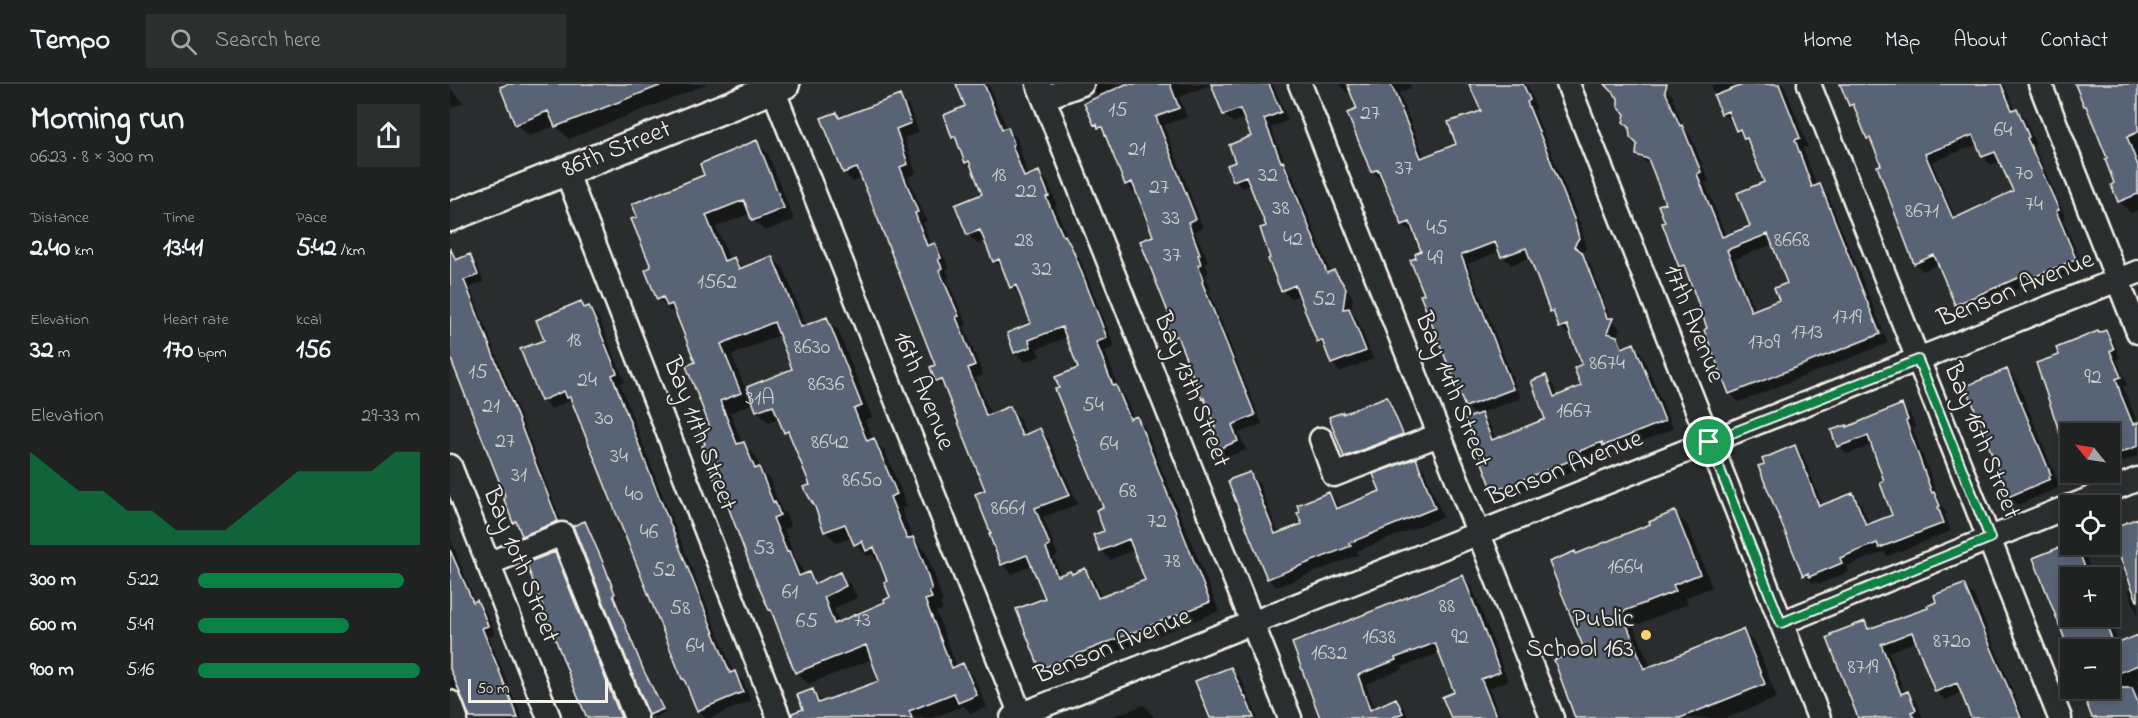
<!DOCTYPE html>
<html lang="en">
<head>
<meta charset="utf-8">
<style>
	:root { --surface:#202222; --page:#2d2f2f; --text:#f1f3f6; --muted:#a2a4a5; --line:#3d3f40; --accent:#0b8043 }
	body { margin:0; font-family:"Indie Flower",sans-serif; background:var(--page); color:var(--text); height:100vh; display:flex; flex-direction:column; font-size:22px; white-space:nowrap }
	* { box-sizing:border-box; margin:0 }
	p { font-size:20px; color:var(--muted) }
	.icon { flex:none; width:33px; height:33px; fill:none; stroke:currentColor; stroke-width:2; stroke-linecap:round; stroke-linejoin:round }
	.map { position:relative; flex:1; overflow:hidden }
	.side { display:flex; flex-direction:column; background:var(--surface); width:450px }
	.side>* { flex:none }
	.needle { width:39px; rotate:300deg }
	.tools { position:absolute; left:1610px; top:339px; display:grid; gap:12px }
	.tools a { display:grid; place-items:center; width:60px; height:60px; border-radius:0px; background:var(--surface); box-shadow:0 3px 9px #0003,0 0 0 2px var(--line); font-size:30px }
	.scale { position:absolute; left:18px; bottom:15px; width:140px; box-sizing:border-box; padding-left:6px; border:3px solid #f4f1e8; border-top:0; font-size:16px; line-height:21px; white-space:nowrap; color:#f4f1e8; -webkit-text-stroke:4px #2a2d2e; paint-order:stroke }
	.pin { position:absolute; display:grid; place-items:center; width:51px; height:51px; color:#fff; margin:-26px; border:3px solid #fff; border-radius:50%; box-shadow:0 2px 6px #0007 }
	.round { display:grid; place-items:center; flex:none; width:63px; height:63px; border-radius:0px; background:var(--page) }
	.headline { display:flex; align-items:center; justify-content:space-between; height:102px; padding:0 30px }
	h1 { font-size:33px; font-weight:800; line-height:45px }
	.figures { display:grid; grid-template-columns:repeat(3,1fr); gap:9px; height:102px; padding:6px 30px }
	.figures div { display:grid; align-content:center }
	.figures b { font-size:26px; font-weight:800 }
	.figures small { font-size:16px; font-weight:400 }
	.figures p { font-size:16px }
	.chart { height:168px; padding:12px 30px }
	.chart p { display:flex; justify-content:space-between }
	.chart svg { width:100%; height:108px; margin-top:6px; fill:var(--accent); opacity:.7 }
	ul { padding:0 30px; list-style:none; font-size:20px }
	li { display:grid; grid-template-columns:96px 72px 1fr; align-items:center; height:45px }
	li i { height:15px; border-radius:8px; background:var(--accent) }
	header { display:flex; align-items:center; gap:36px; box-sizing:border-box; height:84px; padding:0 30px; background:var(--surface); border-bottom:2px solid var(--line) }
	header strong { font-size:28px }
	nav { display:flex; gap:33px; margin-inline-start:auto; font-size:21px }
	.search { width:420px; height:54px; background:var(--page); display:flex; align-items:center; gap:15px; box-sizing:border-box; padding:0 21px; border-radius:0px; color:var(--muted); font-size:22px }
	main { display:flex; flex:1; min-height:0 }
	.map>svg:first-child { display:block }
</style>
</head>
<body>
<header>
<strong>Tempo</strong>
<div class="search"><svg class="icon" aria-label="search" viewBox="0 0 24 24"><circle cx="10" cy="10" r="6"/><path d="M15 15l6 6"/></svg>Search here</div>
<nav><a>Home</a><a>Map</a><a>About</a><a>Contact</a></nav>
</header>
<main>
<section class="side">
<div class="headline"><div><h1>Morning run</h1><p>06:23 · 8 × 300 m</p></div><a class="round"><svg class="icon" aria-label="share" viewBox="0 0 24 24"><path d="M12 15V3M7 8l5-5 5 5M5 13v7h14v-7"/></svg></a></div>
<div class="figures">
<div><p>Distance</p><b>2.40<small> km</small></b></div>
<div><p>Time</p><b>13:41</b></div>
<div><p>Pace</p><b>5:42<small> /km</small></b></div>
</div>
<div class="figures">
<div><p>Elevation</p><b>32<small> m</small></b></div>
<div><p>Heart rate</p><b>170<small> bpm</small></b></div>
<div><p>kcal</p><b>156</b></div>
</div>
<div class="chart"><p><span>Elevation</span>29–33 m</p>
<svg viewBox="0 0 160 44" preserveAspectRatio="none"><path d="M0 44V6L10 14L20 22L30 22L40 30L50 30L60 38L70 38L80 38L90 30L100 22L110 14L120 14L130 14L140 14L150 6L160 6V44z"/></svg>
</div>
<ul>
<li><b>300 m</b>5:22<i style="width:93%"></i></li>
<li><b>600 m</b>5:49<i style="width:68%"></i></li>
<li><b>900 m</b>5:16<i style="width:100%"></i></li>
</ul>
</section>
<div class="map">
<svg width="1688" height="634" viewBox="0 0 1688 634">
	<rect width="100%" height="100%" fill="#2a2d2e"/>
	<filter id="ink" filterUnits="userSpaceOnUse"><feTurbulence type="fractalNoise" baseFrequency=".0167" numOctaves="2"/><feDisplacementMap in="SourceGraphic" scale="12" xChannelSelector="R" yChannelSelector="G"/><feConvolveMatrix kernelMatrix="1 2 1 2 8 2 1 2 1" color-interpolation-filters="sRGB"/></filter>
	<g filter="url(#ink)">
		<path fill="#0007" fill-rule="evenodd" d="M62,0H258L119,55L105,42L79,52L66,40Z
			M515,0H537L540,3L557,45L567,54L578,93L589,88L598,98L607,121L605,122L620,159L631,177L665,263L655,267L670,307L675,312L684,335L686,334L695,343L769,527L600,594L591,585L597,515L583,481L562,490L552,480L537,407L496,305L486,296L487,282L413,94L403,98L394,88L386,30L392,35L450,13L459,22L469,48L454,54L466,89L458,93L477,137L473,139L482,162L484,161L493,170L499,184L496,185L500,194L497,195L517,241L514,242L533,291L526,294L541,331L560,324L569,333L577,352L590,346L599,355L628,420L593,433L608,471L604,473L611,492L623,491L635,486L644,495L652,514L697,497L685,465L660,476L651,466L656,448L655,424L611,305L630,285L618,253L587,265L590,272L575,278L565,269L559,250L583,240L571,212L562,203L554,186L545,177L536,156L527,160L518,150L533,111L524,86L516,78L509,58L504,53L517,23Z
			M647,0H823L838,36L821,44L837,83L841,87L881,189L883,188L892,196L903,214L901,228L907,234L923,275L890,288L882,279L877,265L868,257L850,211L841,214L832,206L818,143L801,101L792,104L784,96L787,79L803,52L795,34L783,39L775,31L763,0L729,13L737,33L714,41L753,144L745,147L758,178L755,179L759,188L755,190L761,205L759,207L812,340L789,349L796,366L777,373L769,365L767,344L732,261L722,253L723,237L705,153L688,107L684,109L676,100L655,48L645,40L648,14L645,7Z
			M889,0H960L961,4L949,9L975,74L1008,61L1033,27L1021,0H1077L1087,25L1084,26L1132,144L1136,163L1132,170L1140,178L1161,236L1170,244L1166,254L1176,264L1183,261L1192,269L1223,345L1163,369L1160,367L1130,378V384L1052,415L1044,407L1026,332L1016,322L976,210L973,168L965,147L962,148L953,140L933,95L931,96L923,87L909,25L901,7L897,9ZM1050,167L1053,172L1061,181L1081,173L1101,227L1108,234L1111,243L1119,251L1123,250L1134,281L1133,303L1108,313L1104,302L1095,293L1097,336L1046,356L1039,339L1030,329L1071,314L1067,305L1018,324V320L1066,302L1018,180Z
			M1163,0H1217L1215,4L1224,13L1223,16L1235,46L1241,52L1259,97L1255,99L1276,152L1302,143L1316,98L1302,61L1287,46L1283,37L1281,38L1272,29L1261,1L1334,0L1358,63L1353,64L1367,103L1369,102L1378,111L1433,247L1283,307V310L1434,250L1438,259L1289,318L1280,309L1239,191L1231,182L1214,140L1217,139V120L1202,81L1196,79L1187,71L1188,60ZM1323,160L1339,200L1330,216L1305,227L1285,175Z
			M1392,0H1554L1566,26L1575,34L1586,61L1584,62L1616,134L1613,135L1633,183L1588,202L1584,198L1514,228L1506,220L1490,180L1473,187L1465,179L1424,61L1418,54L1408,29L1400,21ZM1528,60L1533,73L1541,81L1551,77L1565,108L1506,135L1482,78Z
			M1626,0H1688V126L1681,129L1670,118L1663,101L1666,100L1659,75L1640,26L1635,22Z
			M0,3L13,19L0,24Z
			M306,58L318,70L344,136L315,147L303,136L301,129L266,143L280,176L284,174L294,185L322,174L334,185L356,243L376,235L388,246L422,333L415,336L423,356L435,367L457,422L451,425L463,454L475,466L484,490L493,518L490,519L493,526L486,528L507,583L513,581L524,593L537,623L521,629L513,622L482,634H360L362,607L374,619L431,598L423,575L358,600L346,588L278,416L271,409L257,361L262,344L247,279L227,230L223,225L220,227L208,215L203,184L256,92ZM331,251L344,286L307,326L318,338L330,334L336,348L343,356L362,401L375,447L387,459L403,453L406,460L417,472L421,470L429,478L431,477L439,498L442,514L437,519L390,539L384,524L407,514L401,501L389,490L368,500L358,490L355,492L350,481L346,476L334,445L341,443L336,430L332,427L320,396L312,388L305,371L292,359L280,329L301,320L282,271Z
			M20,172L26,179L34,198L20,203L114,444L80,458L64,438L57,413L3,277L0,278V180Z
			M131,219L136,225L139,224L148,232L175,298L170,300L208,400L284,589L293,597L301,617L260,634H256L248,626L237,598L233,595L124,320L121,316L101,325L92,316L96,257Z
			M1656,248L1663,256L1670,273L1667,275L1677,301L1673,303L1688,340V372L1659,383V350H1620V375L1588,280L1611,272Z
			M1557,286L1566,295L1609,400L1607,401L1608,404L1568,421L1559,412Z
			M937,313L941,317L956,354L900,376L896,372Z
			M1452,322L1460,330L1466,344L1463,345L1489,415L1497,430L1495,431L1501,447L1438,472L1434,468L1397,482L1399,488L1369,500L1366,498L1363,499L1354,491L1345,362L1353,371L1373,422L1403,411L1411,419L1420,441L1444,432L1436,398L1423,361L1397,370L1389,362L1398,344Z
			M965,376L974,385L993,433L907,467L908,471L827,503L818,495L800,390L809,399L829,450L854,441L879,409L887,418L890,425L932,408Z
			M1225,429L1238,442L1262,503L1235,514L1238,520L1184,542L1201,584L1293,547L1306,560L1327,614L1276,634H1127L1135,566L1127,471L1202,441Z
			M134,439L146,458L168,514L166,515L198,593L215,629L204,634L200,630Z
			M0,454L26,519L35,526L45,550L39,553L72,634H20L13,613H4L0,616Z
			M1626,460L1634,469L1644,494H1620V532L1659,531L1668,561L1688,552V634H1644L1659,604V566H1620V570L1616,560L1618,559L1585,475Z
			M104,469L113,478L176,634H138Z
			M1013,493L1022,502L1058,597L1039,604L1051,634H1002L1006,609L990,569L952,583L953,585L916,600L925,625L946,616L955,625L959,634H873L844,560Z
			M1514,501L1523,510L1574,634H1522L1512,608L1495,616L1486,607L1467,557L1439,568L1455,610L1458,609L1466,617L1473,634H1412L1414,539L1421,545L1479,525Z
			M1688,502V531L1678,506Z
			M781,584L790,593L808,634H761Z
			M694,621L705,634H658Z"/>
		<path fill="#596474" stroke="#f4f1e8" stroke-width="1.5" fill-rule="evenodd" d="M58,0H212V1L105,43L98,27L65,41L50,3Z
			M506,0H534L552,45L558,43L564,60L562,61L574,93L589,87L599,112L596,113L613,152L615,151L623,166L657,254L646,258L663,302L666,301L680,335L687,332L760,518L590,585L566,525L595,514L577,471L551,481L539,450H541L525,410L535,406L491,295L485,297L480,283L485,281L420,115L407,84L393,89L371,34L387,28L389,34L450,11L461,39L446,45L458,80L450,83L468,128L465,129L477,162L485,159L491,174L488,175L492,184L489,186L509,232L506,233L525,281L518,284L530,314L536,332L560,322L572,352L590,344L620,411L585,424L600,462L596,464L607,492L620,487L622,490L635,484L648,514L695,496L679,455L650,467L643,451L654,447L646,426L653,423L605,305L609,304L605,293L628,284L612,243L579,256L581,263L564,269L557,249L581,239L566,201L560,204L549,175L543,178L530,146L517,151L505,121L532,110L519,77L515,79L505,52L502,54L494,31L515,22Z
			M676,0H720L729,24L706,33L746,135L738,138L750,170L748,171L751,180L748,181L753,196L752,198L805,331L782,341L788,357L768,365L760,345L765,343L754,314L752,315L727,252L721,254L715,238L721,236L690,157L703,152L691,120L682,98L675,101L652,43L648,44L647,40L644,41L634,19Z
			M761,0H819L831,28L814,35L831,78L833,77L877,189L884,186L896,204L893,225L899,224L916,267L881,280L872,256L867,258L845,201L831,207L818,175L820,174L810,144L816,142L796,92L783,97L777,81L785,78L779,61L801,52L790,25L773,31Z
			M897,0H941L971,74L1006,60L998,38L1031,27L1019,0H1073L1080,16L1077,18L1124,135L1129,154L1124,162L1132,168L1157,234H1163L1157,249L1167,252L1172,264L1184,259L1215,337L1153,362L1152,358L1122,370V376L1043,407L1015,335L1031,329L1042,356L1095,335L1081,297L1096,291L1104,313L1131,302L1124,284L1132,280L1117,241L1109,244L1103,227L1100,228L1076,164L1051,173L1045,158L1011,171L1063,305L1015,323L970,211L974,210L960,176L966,174L965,170L971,167L960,138L952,141L928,85L921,88L897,29L907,25Z
			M1155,0H1217L1215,7L1230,42L1232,41L1251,88L1247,90L1272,153L1300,142L1287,109L1314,98L1297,54L1294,55L1290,45L1286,47L1278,27L1271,30L1264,12L1295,0H1329L1350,54L1345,56L1362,103L1370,100L1430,250L1279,310L1254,246L1257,244L1234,181L1229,183L1212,139L1215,138L1208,121L1215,119L1203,87L1198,75L1186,71L1187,60L1180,53L1179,43L1173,38L1175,30L1168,23V14ZM1318,150L1337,199L1324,204L1329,216L1301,227L1277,166Z
			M1390,0H1551L1562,26L1567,24L1579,53L1577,54L1609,126L1606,127L1626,175L1579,195L1577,190L1505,221L1484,171L1464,180L1427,82L1431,81L1420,54L1417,55L1403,20L1399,22ZM1523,51L1532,73L1545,68L1563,107L1503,135L1475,70Z
			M1625,0H1688V48L1677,53L1688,82V110L1668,118L1661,101L1664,99L1655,75L1657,74L1636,22H1634Z
			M307,56L334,124L302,137L294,116L256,131L274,177L284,173L289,185L322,172L351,243L377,233L412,322L404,325L417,357L424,354L447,410L440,413L457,455L463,453L473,477L482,506L479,507L482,514L475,516L502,584L513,579L527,611L508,619L504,609L459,627L462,634H342V629L353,625L347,611L363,605L368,619L429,597L416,561L345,589L321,526H319L304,492L273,409L270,410L252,362L255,360L249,348L260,343L236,282L245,278L222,220L217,222L213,213L207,216L195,186L201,183L181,135L187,133L182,120L254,91L250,80ZM324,238L342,285L297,303L306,327L323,321L334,349L338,347L360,401L353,403L365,423L374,448L395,440L404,461L412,457L416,467L424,463L437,497L434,498L440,513L434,516L435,518L384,540L374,513L396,502L390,488L364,500L359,488L349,492L339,467L337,468L323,434L330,431L325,417L323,418L309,383L305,385L294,358L287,360L270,317L291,309L271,260Z
			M0,164L6,176L20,170L28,191L14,196L108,437L72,452L66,437L63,439L53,413L55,412L0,273Z
			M131,217L134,224L139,222L147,240L167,289L162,291L200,390L280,589L285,587L293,608L247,627L234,595H232L120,313L117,314L114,307L91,317L70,265L94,256L86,236Z
			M1656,246L1664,265L1660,267L1671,293L1666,295L1671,311L1682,338L1684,340L1688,338V362L1659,373V350H1610L1586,279L1609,271L1606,264L1648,247L1649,249Z
			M1557,285L1601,391L1599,392L1600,395L1558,413L1516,302Z
			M937,312L953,350L894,373L879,333L893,328V330Z
			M1452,320L1458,336L1456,337L1461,351L1482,409L1484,408L1490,422L1488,423L1494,439L1429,464L1427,459L1390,474L1392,479L1359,493L1358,489L1353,492L1308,382L1314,380L1312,375L1345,361L1369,422L1403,409L1416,441L1442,431L1430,399L1434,397L1418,352L1387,363L1381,346L1397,341V343Z
			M966,374L985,424L899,459L901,462L817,495L778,398L781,395L800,388L825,450L852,440L847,429L850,428L847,421L879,408L886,425L930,407L923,390Z
			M1225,427L1250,490L1223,501L1226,507L1172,528L1194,585L1293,545L1315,600L1230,634H1125L1104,576L1134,565L1099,478L1125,467L1126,470L1200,440L1199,438Z
			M1688,434V517H1687L1659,445Z
			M135,437L155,483L165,510L163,511L194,587L213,625L199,631L123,442Z
			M1618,460H1626L1639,494H1620V532H1653L1664,561L1688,551V581L1659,593V566H1619L1583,474Z
			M0,466L23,518L27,516L33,529L38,542L32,544L68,634H20L4,594L0,585Z
			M105,468L171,634H137L125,606L76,479Z
			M1013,491L1050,588L1031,595L1047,634H1001L992,613L1004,608L985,559L945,574L946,576L908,591L920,626L946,614L953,629L941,634H870L842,559Z
			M1514,500L1571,634H1521L1507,599L1485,608L1462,548L1431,560L1451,610L1458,607L1466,626L1461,628L1464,634H1408L1377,554L1382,552L1381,550L1415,537L1418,545L1478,524L1477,522L1486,518L1484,511Z
			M781,583L794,612H795L804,634H760L745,597Z
			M1631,604H1682L1688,619V634H1642Z"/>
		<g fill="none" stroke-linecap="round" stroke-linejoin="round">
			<g stroke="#f4f1e8" stroke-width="27">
				<path id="minor" d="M321,0L572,634
					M588,0L840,634
					M850,0L1102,634
					M1118,0L1369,634
					M1359,0L1610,634
					M1590,0L1688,248
					M594,14L632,0
					M116,87L329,634
					M871,355L884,391L989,351
					M0,382L99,634
					M1622,422L1688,395
					M38,480L112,450L186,634
					M1331,539L1620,422
					M0,618L6,634
					M562,634L1688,188"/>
			</g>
			<g stroke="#f4f1e8" stroke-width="33">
				<path id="major" d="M0,133L335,0"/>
			</g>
			<use href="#minor" stroke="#2a2d2e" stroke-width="22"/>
			<use href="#major" stroke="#2a2d2e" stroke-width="28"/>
		</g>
	</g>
	<g fill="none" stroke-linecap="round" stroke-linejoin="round" filter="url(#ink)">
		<g stroke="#fff" stroke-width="12">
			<path id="route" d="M1468,276L1540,454L1331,539L1259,358Z"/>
		</g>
		<use href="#route" stroke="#0b8043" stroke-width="8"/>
	</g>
	<circle fill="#ffd166" stroke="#2a2d2e" stroke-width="2" cx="1196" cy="551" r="6"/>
	<g text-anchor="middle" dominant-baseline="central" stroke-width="4.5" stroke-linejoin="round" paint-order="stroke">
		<g font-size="22" fill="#cdcecb">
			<text x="668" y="27">15</text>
			<text x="920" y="30">27</text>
			<text x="1553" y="47">64</text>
			<text x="687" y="66">21</text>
			<text x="954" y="85">37</text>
			<text x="1574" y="90">70</text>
			<text x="549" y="92">18</text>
			<text x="818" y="92">32</text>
			<text x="709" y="104">27</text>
			<text x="576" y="108">22</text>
			<text x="1584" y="121">74</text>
			<text x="831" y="125">38</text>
			<text x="1472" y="128">8671</text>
			<text x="721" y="135">33</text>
			<text x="987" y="145">45</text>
			<text x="843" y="156">42</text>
			<text x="574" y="157">28</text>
			<text x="1342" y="157">8668</text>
			<text x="722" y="172">37</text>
			<text x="985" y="175">49</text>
			<text x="592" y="186">32</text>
			<text x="267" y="199">1562</text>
			<text x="874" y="216">52</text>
			<text x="1397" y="234">1719</text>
			<text x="1357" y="249">1713</text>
			<text x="124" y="257">18</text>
			<text x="1314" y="259">1709</text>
			<text x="362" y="264">8630</text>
			<text x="1157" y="280">8674</text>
			<text x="28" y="289">15</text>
			<text x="1643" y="294">92</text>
			<text x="137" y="297">24</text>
			<text x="376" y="301">8636</text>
			<text x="310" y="315">31A</text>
			<text x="643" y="322">54</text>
			<text x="41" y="323">21</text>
			<text x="1124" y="328">1667</text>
			<text x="154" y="335">30</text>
			<text x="55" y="358">27</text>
			<text x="380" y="359">8642</text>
			<text x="659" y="361">64</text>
			<text x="169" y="373">34</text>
			<text x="69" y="392">31</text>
			<text x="412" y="397">8650</text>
			<text x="678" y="408">68</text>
			<text x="184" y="411">40</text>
			<text x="558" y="425">8661</text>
			<text x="707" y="438">72</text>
			<text x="199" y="449">46</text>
			<text x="314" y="465">53</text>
			<text x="722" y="478">78</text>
			<text x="1175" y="484">1664</text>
			<text x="214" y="487">52</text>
			<text x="340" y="509">61</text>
			<text x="997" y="523">88</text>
			<text x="230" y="525">58</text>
			<text x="412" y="537">73</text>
			<text x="357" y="538">65</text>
			<text x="929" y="554">1638</text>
			<text x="1010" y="554">92</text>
			<text x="1502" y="558">8720</text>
			<text x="245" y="563">64</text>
			<text x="879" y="570">1632</text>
			<text x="1413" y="584">8719</text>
		</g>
		<g font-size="26" fill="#f4f1e8" stroke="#2a2d2e">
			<text transform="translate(167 66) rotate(-22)">86th Street</text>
			<text transform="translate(1566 206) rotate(-22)">Benson Avenue</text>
			<text transform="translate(1243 240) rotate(68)">17th Avenue</text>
			<text transform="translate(741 306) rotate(68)">Bay 13th Street</text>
			<text transform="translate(1002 306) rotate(68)">Bay 14th Street</text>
			<text transform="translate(473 307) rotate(68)">16th Avenue</text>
			<text transform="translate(249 350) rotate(69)">Bay 11th Street</text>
			<text transform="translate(1531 357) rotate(68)">Bay 16th Street</text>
			<text transform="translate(1115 385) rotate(-22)">Benson Avenue</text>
			<text transform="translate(70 481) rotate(68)">Bay 10th Street</text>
			<text transform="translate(663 563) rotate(-22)">Benson Avenue</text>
		</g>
		<g font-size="26" fill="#f4f1e8" stroke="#2a2d2e" text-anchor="end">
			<text x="1184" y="536">Public<tspan x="1184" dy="30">School 163</tspan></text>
		</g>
	</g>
</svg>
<div class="tools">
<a><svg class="needle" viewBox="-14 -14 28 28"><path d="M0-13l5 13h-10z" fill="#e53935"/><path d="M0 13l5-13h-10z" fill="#a2a4a5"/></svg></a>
<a><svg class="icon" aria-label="locate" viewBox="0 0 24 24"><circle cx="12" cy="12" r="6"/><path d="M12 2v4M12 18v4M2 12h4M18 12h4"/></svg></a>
<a>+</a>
<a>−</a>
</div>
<div class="scale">50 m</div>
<div class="pin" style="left:1259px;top:358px;background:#1e9e55"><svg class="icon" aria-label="arrive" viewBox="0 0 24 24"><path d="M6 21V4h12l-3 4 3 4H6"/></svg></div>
</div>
</main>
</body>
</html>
